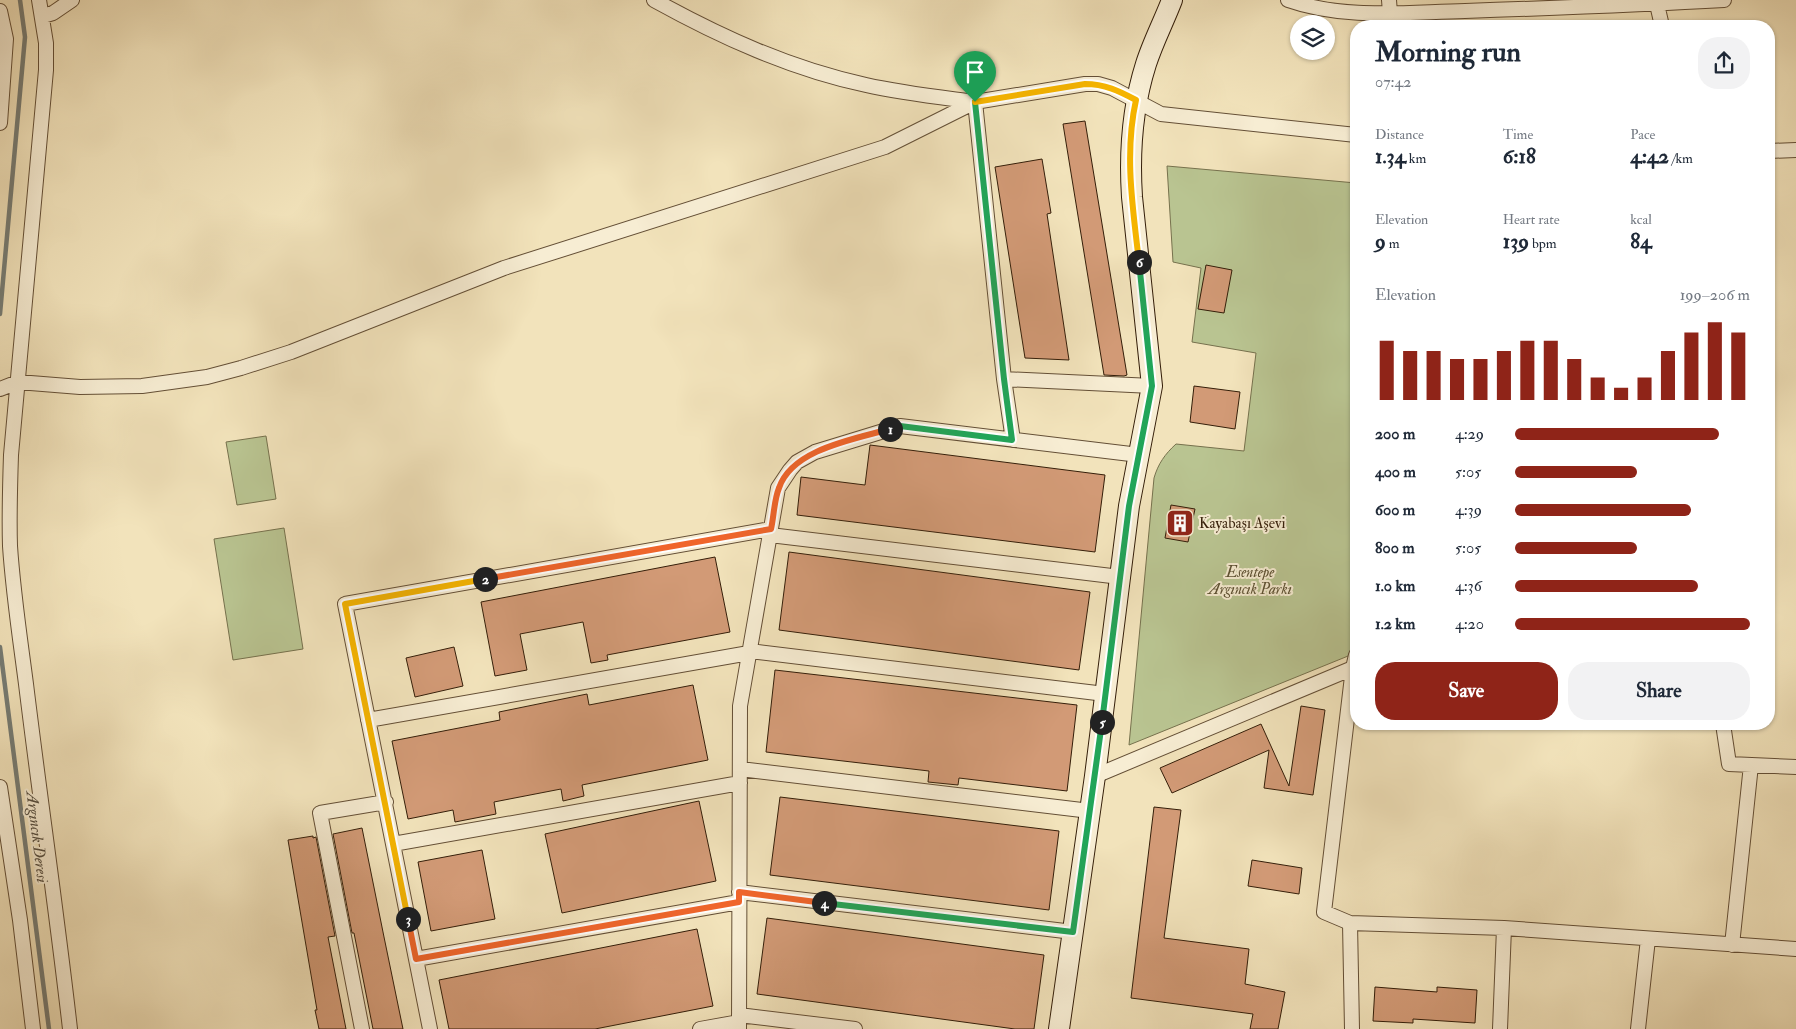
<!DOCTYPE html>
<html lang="en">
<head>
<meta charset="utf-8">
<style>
	:root { --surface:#fff; --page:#f2f2f3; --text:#1f2937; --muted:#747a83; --accent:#8f2418 }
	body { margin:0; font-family:"IM FELL Double Pica",serif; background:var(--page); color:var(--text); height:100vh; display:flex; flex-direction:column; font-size:19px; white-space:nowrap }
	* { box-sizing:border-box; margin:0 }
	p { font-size:16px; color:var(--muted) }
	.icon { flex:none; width:28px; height:28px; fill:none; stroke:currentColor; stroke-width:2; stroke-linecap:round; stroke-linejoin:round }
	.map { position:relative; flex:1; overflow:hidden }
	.details { position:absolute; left:1350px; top:20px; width:425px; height:710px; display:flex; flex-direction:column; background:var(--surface); border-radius:20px; box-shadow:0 1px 4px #0004 }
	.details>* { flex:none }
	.buttons { position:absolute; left:1290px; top:15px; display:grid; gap:10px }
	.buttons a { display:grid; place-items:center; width:45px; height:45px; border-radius:50%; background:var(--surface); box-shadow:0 1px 4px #0004; font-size:25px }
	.pin { position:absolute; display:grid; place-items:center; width:42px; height:42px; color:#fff; margin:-51px -21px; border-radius:50% 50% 50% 0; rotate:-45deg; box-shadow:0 0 5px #0007 }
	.pin .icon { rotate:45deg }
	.km { position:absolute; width:25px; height:25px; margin:-12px; border-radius:50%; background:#222; color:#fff; font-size:14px; line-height:25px; text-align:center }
	.round { display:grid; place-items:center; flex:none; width:52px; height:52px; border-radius:20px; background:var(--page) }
	.overview { display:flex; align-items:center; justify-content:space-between; height:85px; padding:0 25px }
	h1 { font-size:28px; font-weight:800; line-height:38px }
	.metrics { display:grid; grid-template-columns:repeat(3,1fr); gap:8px; height:85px; padding:5px 25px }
	.metrics div { display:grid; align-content:center }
	.metrics b { font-size:21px; font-weight:800 }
	.metrics small { font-size:14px; font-weight:400 }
	.metrics p { font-size:14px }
	.chart { height:140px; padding:10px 25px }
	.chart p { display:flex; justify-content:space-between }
	.chart svg { width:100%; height:90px; margin-top:5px; stroke:var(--accent); stroke-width:6 }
	.cta { display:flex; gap:10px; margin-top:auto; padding:10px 25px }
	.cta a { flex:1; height:58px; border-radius:20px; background:var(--accent); color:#fff; font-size:20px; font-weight:800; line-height:58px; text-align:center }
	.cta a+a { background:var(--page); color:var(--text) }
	ul { padding:0 25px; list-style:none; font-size:16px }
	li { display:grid; grid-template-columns:80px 60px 1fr; align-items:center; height:38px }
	li i { height:12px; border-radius:6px; background:var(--accent) }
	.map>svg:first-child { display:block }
</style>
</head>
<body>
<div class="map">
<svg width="1796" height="1029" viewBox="0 0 1796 1029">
	<rect width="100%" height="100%" fill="#f2e3bb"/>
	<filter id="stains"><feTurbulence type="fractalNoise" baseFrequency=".004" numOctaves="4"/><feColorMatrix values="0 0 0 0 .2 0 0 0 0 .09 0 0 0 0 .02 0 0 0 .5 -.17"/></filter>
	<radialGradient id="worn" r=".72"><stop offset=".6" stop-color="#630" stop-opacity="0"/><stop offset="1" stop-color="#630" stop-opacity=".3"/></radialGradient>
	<path fill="#b9c491" stroke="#76714d" d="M1167,166L1356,183V639L1353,654L1129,745L1154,478C1158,464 1165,454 1176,444L1244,451L1256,353L1192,342L1201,268L1173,262Z
		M266,436L276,499L237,505L226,442Z
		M284,528L303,649L233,660L214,539Z"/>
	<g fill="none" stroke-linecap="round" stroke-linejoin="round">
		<path stroke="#767c74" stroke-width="4.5" d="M0,314L25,37L20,0
			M0,647L49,1029"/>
	</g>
	<path fill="#d29a76" stroke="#341e09" d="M1085,121L1127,375L1124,376L1104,375L1063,124Z
		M1042,159L1051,213L1047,214L1069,360L1025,358L995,167Z
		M1206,265L1232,270L1224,313L1198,309Z
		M1194,386L1240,392L1235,429L1190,422Z
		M870,445L1105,475L1095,552L797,515L801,477L865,485Z
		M1171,505L1195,509L1188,542L1165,538Z
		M789,552L1090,592L1079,670L779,630Z
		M715,557L730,632L607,655L608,660L591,663L583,622L520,634L527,670L495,676L481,602Z
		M454,647L463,686L415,697L406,658Z
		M775,670L1077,705L1067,791L959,778L958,785L928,782L929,771L766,752Z
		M693,685L708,760L582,785L584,796L563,801L561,789L494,802L496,814L455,822L453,810L408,819L392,741L500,720L499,712L587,694L589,705Z
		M1301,706L1325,710L1313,795L1264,788L1269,750L1172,793L1160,768L1261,724L1289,786Z
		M780,797L1059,831L1049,910L770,875Z
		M699,801L716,881L562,913L545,834Z
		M1154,807L1181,810L1164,938L1249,949L1245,984L1285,992L1278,1029H1250L1253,1014L1131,998Z
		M362,828L384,937L403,1029H373L354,933H352L333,834Z
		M313,836V838L316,837L335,936L328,937L346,1029H319L315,1010H317L288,840Z
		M482,850L495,919L431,931L418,862Z
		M1252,860L1302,868L1299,894L1248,886Z
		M767,918L1044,955L1034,1029H1015L757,994Z
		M697,929L713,1006L595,1029H449L439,980Z
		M1375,987L1437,992V987L1477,990L1475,1023L1413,1019V1023L1373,1021Z"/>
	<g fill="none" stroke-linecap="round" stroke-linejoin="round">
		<g stroke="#644f36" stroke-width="16">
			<path id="street" d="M39,0L46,43V70L11,455C10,485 9,515 10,546C13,592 20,638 26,684C40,799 57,914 70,1029
				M654,0C721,37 791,69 866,85C902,93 938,97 975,102
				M1288,0C1344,20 1407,12 1465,11C1552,8 1638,5 1724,0
				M1389,0L1391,26
				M1656,0L1662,26
				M0,11L6,39L0,123
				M43,16L53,13L72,0
				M1769,151L1796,150
				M1004,379L1152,386
				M0,389L18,382L80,387L142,386L207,377L241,368L291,352L504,268L885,147L975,102
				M1013,440L1004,379L975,102L1085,84H1098L1112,88L1161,114L1356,135
				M770,535L1120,577
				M750,651L1105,694
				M368,720L749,653
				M1723,724L1729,764L1796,767
				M740,769L1090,811
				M1095,776L1353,668
				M0,787L20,920L33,1029
				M393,844L740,783
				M739,892L1073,932
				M1350,923L1324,912L1353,668L1356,655
				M1732,945L1751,765
				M416,959L739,902
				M739,1015L855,1029
				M362,1029L320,813L386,802
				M430,1029L345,604L771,529
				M700,1029L739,1022
				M739,1029L740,706L778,488L790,470L797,462L815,452L900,426L1139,455
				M1352,1029L1350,923L1504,928L1796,949
				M1500,1029L1504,928
				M1638,1029L1648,939"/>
		</g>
		<g stroke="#341e09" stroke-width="22">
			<path id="secondary" d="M1059,1029L1095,776L1129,506L1152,386L1132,197C1129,151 1132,108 1146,64C1153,42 1164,21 1172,0"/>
		</g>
		<use href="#street" stroke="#f7edd3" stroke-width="14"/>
		<use href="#secondary" stroke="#f7edd3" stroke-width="20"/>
	</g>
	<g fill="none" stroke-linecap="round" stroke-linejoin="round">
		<g stroke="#fff" stroke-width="10">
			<path id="split-1" d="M890,429L900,426L1012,440L1004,379L975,102"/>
		</g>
		<g stroke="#fff" stroke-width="10">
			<path id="split-2" d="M485,579L771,529C774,516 774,500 779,488C792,449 855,439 890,429"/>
		</g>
		<g stroke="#fff" stroke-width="10">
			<path id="split-3" d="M408,919L345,604L485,579"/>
		</g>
		<g stroke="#fff" stroke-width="10">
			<path id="split-4" d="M408,919L416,959L739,902V892L824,903"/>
		</g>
		<g stroke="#fff" stroke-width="10">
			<path id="split-5" d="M824,903L1073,932L1102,722"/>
		</g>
		<g stroke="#fff" stroke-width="10">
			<path id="split-6" d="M1102,722L1129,506L1152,386L1139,262"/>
		</g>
		<g stroke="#fff" stroke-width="10">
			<path id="split-7" d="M975,102L1085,84C1105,84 1119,91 1136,100C1124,154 1133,209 1139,262"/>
		</g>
		<use href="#split-1" stroke="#22a559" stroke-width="6"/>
		<use href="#split-2" stroke="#f0652b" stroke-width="6"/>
		<use href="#split-3" stroke="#f5b400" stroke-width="6"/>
		<use href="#split-4" stroke="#f0652b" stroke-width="6"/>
		<use href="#split-5" stroke="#22a559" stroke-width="6"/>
		<use href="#split-6" stroke="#22a559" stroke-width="6"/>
		<use href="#split-7" stroke="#f5b400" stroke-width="6"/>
	</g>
	<defs>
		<g id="building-square" transform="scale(1.4375)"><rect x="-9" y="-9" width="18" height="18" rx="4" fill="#8f2418" stroke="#f7edd3"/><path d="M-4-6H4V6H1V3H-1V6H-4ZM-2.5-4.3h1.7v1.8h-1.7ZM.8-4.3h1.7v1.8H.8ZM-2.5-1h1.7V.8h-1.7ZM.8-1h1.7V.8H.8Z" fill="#fff"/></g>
	</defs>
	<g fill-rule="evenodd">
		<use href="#building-square" x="1180" y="523"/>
	</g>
	<g text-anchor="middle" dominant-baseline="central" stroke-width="4" stroke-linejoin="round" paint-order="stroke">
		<g font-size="15" fill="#341e09" stroke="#f7edd3" text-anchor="start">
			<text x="1199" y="523">Kayabaşı Aşevi</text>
		</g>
		<g font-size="15" font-style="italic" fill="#5c5032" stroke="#f7edd3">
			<text x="1250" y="572">Esentepe<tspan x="1250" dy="17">Argıncık Parkı</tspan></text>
		</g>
		<g font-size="16" font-style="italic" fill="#554d3f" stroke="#f7edd3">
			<text transform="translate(37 837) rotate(83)">Argıncık Deresi</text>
		</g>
	</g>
	<rect width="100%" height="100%" filter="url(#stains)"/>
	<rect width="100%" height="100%" fill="url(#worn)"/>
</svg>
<div class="buttons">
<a><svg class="icon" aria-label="layers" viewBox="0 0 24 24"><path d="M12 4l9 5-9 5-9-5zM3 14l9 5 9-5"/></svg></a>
</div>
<div class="pin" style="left:975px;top:102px;background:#1e9e55"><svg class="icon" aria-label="arrive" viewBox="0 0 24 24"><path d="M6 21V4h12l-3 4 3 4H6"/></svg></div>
<b class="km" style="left:890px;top:429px">1</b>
<b class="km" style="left:485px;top:579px">2</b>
<b class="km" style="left:408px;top:919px">3</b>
<b class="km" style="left:824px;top:903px">4</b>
<b class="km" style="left:1102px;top:722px">5</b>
<b class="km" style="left:1139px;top:262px">6</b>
<section class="details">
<div class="overview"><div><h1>Morning run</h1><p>07:42</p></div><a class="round"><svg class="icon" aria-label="share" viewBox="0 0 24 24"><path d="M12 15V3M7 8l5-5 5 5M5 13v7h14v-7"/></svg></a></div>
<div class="metrics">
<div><p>Distance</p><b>1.34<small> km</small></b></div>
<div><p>Time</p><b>6:18</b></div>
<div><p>Pace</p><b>4:42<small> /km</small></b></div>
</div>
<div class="metrics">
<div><p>Elevation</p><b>9<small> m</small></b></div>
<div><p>Heart rate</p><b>139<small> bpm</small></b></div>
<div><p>kcal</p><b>84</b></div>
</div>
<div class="chart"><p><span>Elevation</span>199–206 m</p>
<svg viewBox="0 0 160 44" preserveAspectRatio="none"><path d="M5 44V15M15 44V20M25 44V20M35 44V24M45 44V24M55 44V20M65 44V15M75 44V15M85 44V24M95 44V33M105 44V38M115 44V33M125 44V20M135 44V11M145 44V6M155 44V11"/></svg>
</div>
<ul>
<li><b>200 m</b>4:29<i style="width:87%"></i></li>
<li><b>400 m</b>5:05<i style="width:52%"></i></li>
<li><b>600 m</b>4:39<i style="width:75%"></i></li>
<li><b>800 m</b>5:05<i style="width:52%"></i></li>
<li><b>1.0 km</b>4:36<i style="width:78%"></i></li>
<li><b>1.2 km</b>4:20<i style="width:100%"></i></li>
</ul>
<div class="cta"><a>Save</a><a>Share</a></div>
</section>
</div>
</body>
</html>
